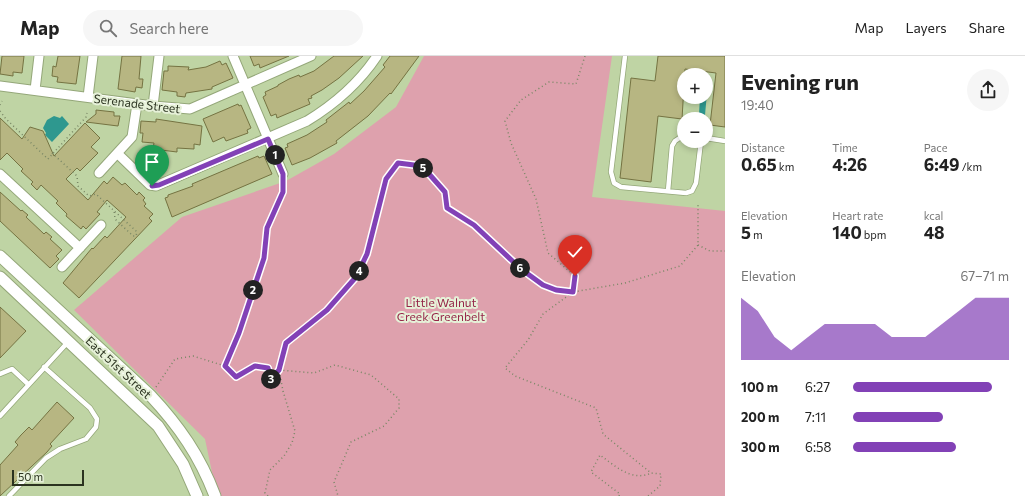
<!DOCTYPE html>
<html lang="en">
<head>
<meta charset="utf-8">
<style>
	:root { --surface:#fff; --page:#f6f6f6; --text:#222; --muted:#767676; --line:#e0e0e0; --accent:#8241b6 }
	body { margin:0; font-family:Commissioner,sans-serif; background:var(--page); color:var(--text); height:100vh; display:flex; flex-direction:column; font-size:15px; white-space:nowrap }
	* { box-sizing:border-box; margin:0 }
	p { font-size:13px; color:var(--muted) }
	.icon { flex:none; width:22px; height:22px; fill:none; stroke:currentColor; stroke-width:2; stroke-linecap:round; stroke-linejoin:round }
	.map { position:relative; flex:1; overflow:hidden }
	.details { display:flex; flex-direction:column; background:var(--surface); width:300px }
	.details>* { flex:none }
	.fabs { position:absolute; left:677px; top:12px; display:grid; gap:8px }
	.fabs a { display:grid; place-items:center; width:36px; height:36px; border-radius:50%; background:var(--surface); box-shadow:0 2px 6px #0003; font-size:20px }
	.scale { position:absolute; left:12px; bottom:10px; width:72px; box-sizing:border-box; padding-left:4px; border:2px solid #2b3320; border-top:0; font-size:11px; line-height:14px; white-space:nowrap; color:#2b3320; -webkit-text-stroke:3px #e6f1d8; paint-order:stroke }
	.pin { position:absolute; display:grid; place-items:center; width:34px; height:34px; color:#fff; margin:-41px -17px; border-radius:50% 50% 50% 0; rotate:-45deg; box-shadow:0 0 4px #0007 }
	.pin .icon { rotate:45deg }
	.km { position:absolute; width:20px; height:20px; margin:-10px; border-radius:50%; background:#222; color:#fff; font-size:11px; line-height:20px; text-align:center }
	.round { display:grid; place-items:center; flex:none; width:42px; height:42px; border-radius:21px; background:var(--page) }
	.headline { display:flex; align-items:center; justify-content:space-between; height:68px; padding:0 16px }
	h1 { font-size:22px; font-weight:700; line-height:30px }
	.stats { display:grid; grid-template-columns:repeat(3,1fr); gap:6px; height:68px; padding:4px 16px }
	.stats div { display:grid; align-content:center }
	.stats b { font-size:17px; font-weight:700 }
	.stats small { font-size:11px; font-weight:400 }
	.stats p { font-size:11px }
	.chart { height:112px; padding:8px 16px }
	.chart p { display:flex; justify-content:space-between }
	.chart svg { width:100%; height:72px; margin-top:4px; fill:var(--accent); opacity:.7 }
	ul { padding:0 16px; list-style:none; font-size:13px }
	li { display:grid; grid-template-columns:64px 48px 1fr; align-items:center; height:30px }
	li i { height:10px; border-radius:5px; background:var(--accent) }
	header { display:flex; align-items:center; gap:24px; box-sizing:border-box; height:56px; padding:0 20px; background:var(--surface); border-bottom:1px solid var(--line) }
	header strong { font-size:19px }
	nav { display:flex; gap:22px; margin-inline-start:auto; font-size:14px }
	.search { width:280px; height:36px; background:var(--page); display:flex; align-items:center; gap:10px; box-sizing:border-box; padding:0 14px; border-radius:22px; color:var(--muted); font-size:15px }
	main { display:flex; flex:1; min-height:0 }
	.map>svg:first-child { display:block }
</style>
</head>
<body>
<header>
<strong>Map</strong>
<div class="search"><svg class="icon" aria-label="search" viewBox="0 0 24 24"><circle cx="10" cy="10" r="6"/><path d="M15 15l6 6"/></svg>Search here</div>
<nav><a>Map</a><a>Layers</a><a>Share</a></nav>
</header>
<main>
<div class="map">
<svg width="725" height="440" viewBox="0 0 725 440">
	<rect width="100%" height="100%" fill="#bfd4a4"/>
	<path fill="#dea1ad" d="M424,0H612L592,141L725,155V440H217L205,383L74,254L182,161L286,125L334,98L396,51Z"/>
	<path fill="#2e988f" d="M706,25L708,26L705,59L699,58L700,41H706Z
		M54,60L60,62L62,60L69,68L52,86L45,79L46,77L43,72L47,64Z"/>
	<path fill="#b7b682" stroke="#757342" d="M2,0H24L22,17L13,16V20L0,18Z
		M58,0H80L76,28L57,26L58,21L52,20L53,10L56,11Z
		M122,0H141L139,23H143L142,32L136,31L135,36L118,33Z
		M250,0H289L260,12L259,8L254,10Z
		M334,0H363L339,22L322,34L311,40L312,42L308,43L310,48L277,62L276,58L271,60L263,41L266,39L265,36L278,30V29L289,23L299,19L300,21L314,15Z
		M390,0H419L391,38L390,37L368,60L336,85L337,87L310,102L292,109L285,92L288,91L287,88L307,79L327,66L326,64L349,46L350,48L364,35L385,11L383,9Z
		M658,0H725V71L710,69L716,17L685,13L682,63L658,60L651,126L620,122L631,22L655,25Z
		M220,5L222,9L226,7L233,22L212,31V33L186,37L185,41L177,40V36L162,34L164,15H168V10L189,11L188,14L206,11Z
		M238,48L239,50L241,49L251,72L247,74L248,77L226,85L224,81L213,86L203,63Z
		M96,54L114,56V60H120L118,70L86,66L96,58Z
		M0,62L22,83L30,71L43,75L54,100L85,67L100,82L91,91L98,97L80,115L77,112L66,123L88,144L104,125L107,128L113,121L122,129L125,127L137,139L139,136L145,142L143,144L146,148L144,150L153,158L149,162L152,165L79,242L63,227L92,192L93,193L105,180L107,182L126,161L107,144L97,156L100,158L86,173L83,170L81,173L66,160L67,158L56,147L58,145L41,129L37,134L31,128L33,126L21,115L23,113L7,97L0,104Z
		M156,63L202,70L200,89L194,88V93L177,92V96L153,93L154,87L142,86L143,77H140L141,65L156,66Z
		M258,100L259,102L264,100L272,118L172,161L165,142L168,141V139L193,130L192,128Z
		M0,136L21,155L22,154L28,159L26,161L44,178L46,176L52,181L50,183L62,194L56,200L59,203L50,212L0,165Z
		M0,251L26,275L0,302Z
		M57,346L74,362L50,388L52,390L47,396L0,440V409L18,389L15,386L21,379L29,371L32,374Z"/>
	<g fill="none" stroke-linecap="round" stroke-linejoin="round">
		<g stroke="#94a779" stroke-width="6">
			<path id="service" d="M625,0L611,116L614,127L621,131L686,137L692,135L696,127L701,85
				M706,82L725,85
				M668,135L672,90L675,85L684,79
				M0,318L12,313L28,328
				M0,360L68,286
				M9,440L46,402L60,393L86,383L96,371L97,363L90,352L44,311"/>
		</g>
		<g stroke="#94a779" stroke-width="11">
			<path id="minor" d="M233,0L283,118
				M0,30L153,50L190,53L311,0
				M35,34L39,0
				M88,41L93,0
				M153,50L159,0
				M118,98L150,129L156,130L307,65C335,48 359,27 377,0
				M99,117L132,81L137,48
				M0,118L80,192
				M62,211L101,169"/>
		</g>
		<g stroke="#94a779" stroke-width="13">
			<path id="tertiary" d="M0,200L150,339C179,370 200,400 215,440
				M0,221L158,370L183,408L197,440"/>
		</g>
		<path stroke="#798765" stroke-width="1.5" stroke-dasharray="1 3" stroke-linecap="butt" d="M585,0L576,28L549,26L521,44L505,65L511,87L536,143L548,197L575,220L573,236L543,258L528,284L505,312L515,320L596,352L603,378L651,417L661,418L660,430L648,440
			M0,49L2,45
			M0,55L6,63L48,103L86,61L87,57
			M52,97L77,120L78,130L89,140L96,138L97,139L136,175L137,176L136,180H133L115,163L114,154
			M698,189L710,195H725
			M225,310L239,277L264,202L267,172L283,136V127
			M156,331L175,303L193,300L225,310L237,321L255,310L268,312L271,323L279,314L314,317L335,309L371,319L399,343V352L384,370L351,386L334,426L338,440
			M268,440L265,437L270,414L284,400L292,387L295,375L283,335L279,314L286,287L327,254L356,221L367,198L386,123L398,107L422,110L445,136L447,152L474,169L521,213L543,229L556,234L573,236L625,227L680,210L698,189V149
			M619,440L620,438L591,416L600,399C615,410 632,426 651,417"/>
		<use href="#service" stroke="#fff" stroke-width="4.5"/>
		<use href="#minor" stroke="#fff" stroke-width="9"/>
		<use href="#tertiary" stroke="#fff" stroke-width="11"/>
	</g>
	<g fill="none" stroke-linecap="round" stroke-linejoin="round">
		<g stroke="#fff" stroke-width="8">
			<path id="route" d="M152,130L159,129L268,83L283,118V136L267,172L264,202L239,277L225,310L236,321L255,310L268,312L271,323L279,314L286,287L327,254L356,221L367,198L386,123L398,107L422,110L445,136L447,152L474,169L521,213L543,229L556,234L573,236L575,220"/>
		</g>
		<use href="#route" stroke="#8241b6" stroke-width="5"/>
	</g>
	<g text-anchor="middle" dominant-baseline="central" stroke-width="4" stroke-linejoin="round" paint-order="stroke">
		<g font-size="12" fill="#2b3320" stroke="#e6f1d8">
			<text transform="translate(137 47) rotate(7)">Serenade Street</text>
			<text transform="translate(119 311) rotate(43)">East 51st Street</text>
		</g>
		<g font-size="12" fill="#952548" stroke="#e6f1d8">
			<text x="441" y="246">Little Walnut<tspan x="441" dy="14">Creek Greenbelt</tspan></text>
		</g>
	</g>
</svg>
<div class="fabs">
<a>+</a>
<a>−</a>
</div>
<div class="scale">50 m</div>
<div class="pin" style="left:152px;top:130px;background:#1e9e55"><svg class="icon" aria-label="arrive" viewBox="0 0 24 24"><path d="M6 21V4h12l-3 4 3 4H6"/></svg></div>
<div class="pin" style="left:575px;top:220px;background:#d93025"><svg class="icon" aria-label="check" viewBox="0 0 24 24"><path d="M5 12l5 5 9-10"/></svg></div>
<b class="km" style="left:275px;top:99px">1</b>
<b class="km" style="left:253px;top:234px">2</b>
<b class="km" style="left:271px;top:323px">3</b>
<b class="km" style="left:359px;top:215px">4</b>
<b class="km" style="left:423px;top:112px">5</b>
<b class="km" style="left:520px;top:212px">6</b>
</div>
<section class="details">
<div class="headline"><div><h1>Evening run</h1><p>19:40</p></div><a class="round"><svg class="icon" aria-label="share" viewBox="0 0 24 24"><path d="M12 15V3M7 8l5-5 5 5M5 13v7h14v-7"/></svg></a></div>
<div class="stats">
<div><p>Distance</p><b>0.65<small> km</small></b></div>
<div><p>Time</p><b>4:26</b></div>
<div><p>Pace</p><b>6:49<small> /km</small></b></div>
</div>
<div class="stats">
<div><p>Elevation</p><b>5<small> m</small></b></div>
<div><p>Heart rate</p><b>140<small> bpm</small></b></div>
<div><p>kcal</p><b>48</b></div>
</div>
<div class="chart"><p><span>Elevation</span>67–71 m</p>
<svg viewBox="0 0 160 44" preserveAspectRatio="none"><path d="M0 44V6L10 14L20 30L30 38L40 30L50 22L60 22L70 22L80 22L90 30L100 30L110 30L120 22L130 14L140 6L150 6L160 6V44z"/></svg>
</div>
<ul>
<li><b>100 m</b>6:27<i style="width:89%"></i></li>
<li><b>200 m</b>7:11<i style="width:58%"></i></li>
<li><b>300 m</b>6:58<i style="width:66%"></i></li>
</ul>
</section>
</main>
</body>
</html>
